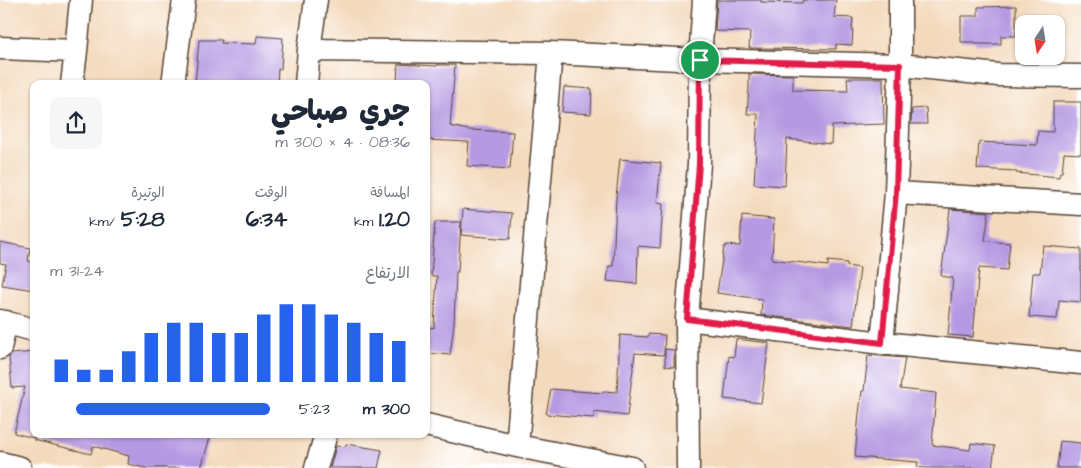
<!DOCTYPE html>
<html lang="ar">
<head>
<meta charset="utf-8">
<style>
	:root { --surface:#fff; --page:#f6f6f7; --text:#1f2937; --muted:#747a83; --accent:#2563eb }
	body { margin:0; font-family:"Architects Daughter","Playpen Sans Arabic",sans-serif; background:var(--page); color:var(--text); direction:rtl; height:100vh; display:flex; flex-direction:column; font-size:19px; white-space:nowrap }
	* { box-sizing:border-box; margin:0 }
	p { font-size:16px; color:var(--muted) }
	.icon { flex:none; width:28px; height:28px; fill:none; stroke:currentColor; stroke-width:2; stroke-linecap:round; stroke-linejoin:round }
	.map { position:relative; flex:1; overflow:hidden; direction:ltr }
	.sheet { position:absolute; left:30px; top:80px; width:400px; height:358px; display:flex; flex-direction:column; background:var(--surface); border-radius:10px; box-shadow:0 1px 4px #0004; direction:rtl }
	.sheet>* { flex:none }
	.needle { width:32px; rotate:192deg }
	.fabs { position:absolute; left:1015px; top:15px; display:grid; gap:10px }
	.fabs a { display:grid; place-items:center; width:50px; height:50px; border-radius:10px; background:var(--surface); box-shadow:0 1px 4px #0004; font-size:25px }
	.pin { position:absolute; display:grid; place-items:center; width:42px; height:42px; color:#fff; margin:-21px; border:2px solid #fff; border-radius:50%; box-shadow:0 1px 5px #0007 }
	.round { display:grid; place-items:center; flex:none; width:52px; height:52px; border-radius:10px; background:var(--page) }
	.head { display:flex; align-items:center; justify-content:space-between; height:85px; padding:0 20px }
	h1 { font-size:28px; font-weight:800; line-height:38px }
	.figures { display:grid; grid-template-columns:repeat(3,1fr); gap:8px; height:85px; padding:5px 20px }
	.figures div { display:grid; align-content:center }
	.figures b { font-size:21px; font-weight:800 }
	.figures small { font-size:14px; font-weight:400 }
	.figures p { font-size:14px }
	.chart { height:140px; padding:10px 20px }
	.chart p { display:flex; justify-content:space-between }
	.chart svg { width:100%; height:90px; margin-top:5px; stroke:var(--accent); stroke-width:6 }
	ul { padding:0 20px; list-style:none; font-size:16px }
	li { display:grid; grid-template-columns:80px 60px 1fr; align-items:center; height:38px }
	li i { height:12px; border-radius:6px; background:var(--accent) }
	.map>svg:first-child { display:block }
</style>
</head>
<body>
<div class="map">
<svg width="1081" height="468" viewBox="0 0 1081 468">
	<rect width="100%" height="100%" fill="#fff"/>
	<filter id="ink" filterUnits="userSpaceOnUse"><feTurbulence type="fractalNoise" baseFrequency=".02" numOctaves="2"/><feDisplacementMap in="SourceGraphic" scale="10" xChannelSelector="R" yChannelSelector="G"/><feConvolveMatrix kernelMatrix="1 2 1 2 8 2 1 2 1" color-interpolation-filters="sRGB"/></filter>
	<filter id="wash" filterUnits="userSpaceOnUse"><feTurbulence type="fractalNoise" baseFrequency=".0096" numOctaves="4" result="noise"/><feDisplacementMap in="SourceGraphic" scale="20" xChannelSelector="R" yChannelSelector="G"/><feGaussianBlur stdDeviation="1.12" result="paint"/><feColorMatrix in="noise" values="0 0 0 0 0 0 0 0 0 0 0 0 0 0 0 0 0 1.4 0 .05"/><feComposite in="paint" operator="in"/></filter>
	<g filter="url(#wash)">
		<rect width="100%" height="100%" fill="#f4dabd"/>
		<g id="blocks">
			<path fill="#b599e2" d="M717,0H761V2L802,3L803,0H836L834,17L853,18L852,29H853L852,45L836,44V49L749,48L750,32L715,31Z
				M1016,6V36H1001V44H975V42H961V16H978V7Z
				M257,36L283,38L281,69H278L277,84H195L199,40H222L221,43L256,44Z
				M398,64L437,66V65H455L450,126L469,130L513,132L510,169L467,166L469,142L426,140V84H397Z
				M749,74L793,75V90L848,91L847,78H883L884,124L832,126L831,144L787,139L785,186L754,184L758,114H747L749,88Z
				M564,87L592,89L591,114L562,112Z
				M1053,102H1081V154L1064,153L1062,172H1060L1059,177L1016,173V171L977,169L979,142L1037,145L1038,131L1053,132Z
				M926,108L927,124H911L912,109Z
				M620,159L661,163L657,203L663,204L660,248L638,246L637,284L607,281L609,266H613L616,197Z
				M463,209L512,213L510,239L461,235Z
				M950,209L989,212L985,241L1010,243L1007,270L979,268L973,337L948,335L953,278L941,276Z
				M742,216L774,219L772,259L828,266V261L847,263V266L860,268L853,326L761,315L762,299L717,293L724,247H725L726,245L740,246Z
				M435,222H461L458,272H456L454,324L450,355L426,353L430,327L434,328L437,276H431Z
				M0,242L30,248L28,261L34,262V290L2,285L6,264L0,263Z
				M1043,246L1081,249V302L1059,300L1057,319L1029,317L1033,273H1040Z
				M648,334L665,335L664,355L635,353L627,416L594,412V418L546,414L551,389L603,393V391L617,392L620,335L648,337Z
				M736,339L769,343L761,403L724,399L729,356L734,357Z
				M665,349L674,350V367L665,366Z
				M34,352V438L14,433L25,387L12,388L9,357L11,354Z
				M868,355L905,358L900,389L936,393L932,445L970,450L971,443L995,446L992,468H925L917,467L918,462L855,457L859,413L862,391H864Z
				M35,434H211L201,468H145L128,464L129,456L93,446L91,454L34,440Z
				M1060,441L1081,443V468H1057Z
				M346,444L382,450L378,468H330L336,446L345,447Z"/>
		</g>
	</g>
	<g filter="url(#ink)">
		<use href="#blocks" fill-opacity="0" stroke="#574436" stroke-width="1"/>
		<g fill="none" stroke-linecap="round" stroke-linejoin="round">
			<g stroke="#574436" stroke-width="25">
				<path id="minor" d="M0,48L76,51
					M309,50L551,53L700,60L900,65L998,75L1081,76
					M72,84L76,51L81,0
					M173,84L184,0
					M306,84L309,50L316,0
					M896,193L1081,204
					M687,319L882,343L1081,363
					M0,321L34,330
					M882,343L896,193L900,65V0
					M0,348L6,322
					M426,425L517,446L632,468
					M517,446L551,53
					M0,463L20,468
					M316,468L326,434
					M688,468L687,319L699,164L700,60L704,0"/>
			</g>
			<use href="#minor" stroke="#fff" stroke-width="22"/>
		</g>
	</g>
	<g fill="none" stroke-linecap="round" stroke-linejoin="round" filter="url(#ink)">
		<g stroke="#fff" stroke-width="10">
			<path id="route" d="M700,60L900,65L896,192L882,343L687,319L699,164Z"/>
		</g>
		<use href="#route" stroke="#e11d48" stroke-width="6"/>
	</g>
</svg>
<div class="fabs">
<a><svg class="needle" viewBox="-14 -14 28 28"><path d="M0-13l5 13h-10z" fill="#e53935"/><path d="M0 13l5-13h-10z" fill="#747a83"/></svg></a>
</div>
<div class="pin" style="left:700px;top:60px;background:#1e9e55"><svg class="icon" aria-label="arrive" viewBox="0 0 24 24"><path d="M6 21V4h12l-3 4 3 4H6"/></svg></div>
<section class="sheet">
<div class="head"><div><h1>جري صباحي</h1><p>08:36 · 4 × 300 m</p></div><a class="round"><svg class="icon" aria-label="share" viewBox="0 0 24 24"><path d="M12 15V3M7 8l5-5 5 5M5 13v7h14v-7"/></svg></a></div>
<div class="figures">
<div><p>المسافة</p><b>1.20<small> km</small></b></div>
<div><p>الوقت</p><b>6:34</b></div>
<div><p>الوتيرة</p><b>5:28<small> /km</small></b></div>
</div>
<div class="chart"><p><span>الارتفاع</span>24–31 m</p>
<svg viewBox="0 0 160 44" preserveAspectRatio="none"><path d="M5 44V33M15 44V38M25 44V38M35 44V29M45 44V20M55 44V15M65 44V15M75 44V20M85 44V20M95 44V11M105 44V6M115 44V6M125 44V11M135 44V15M145 44V20M155 44V24"/></svg>
</div>
<ul>
<li><b>300 m</b>5:23<i style="width:88%"></i></li>
</ul>
</section>
</div>
</body>
</html>
